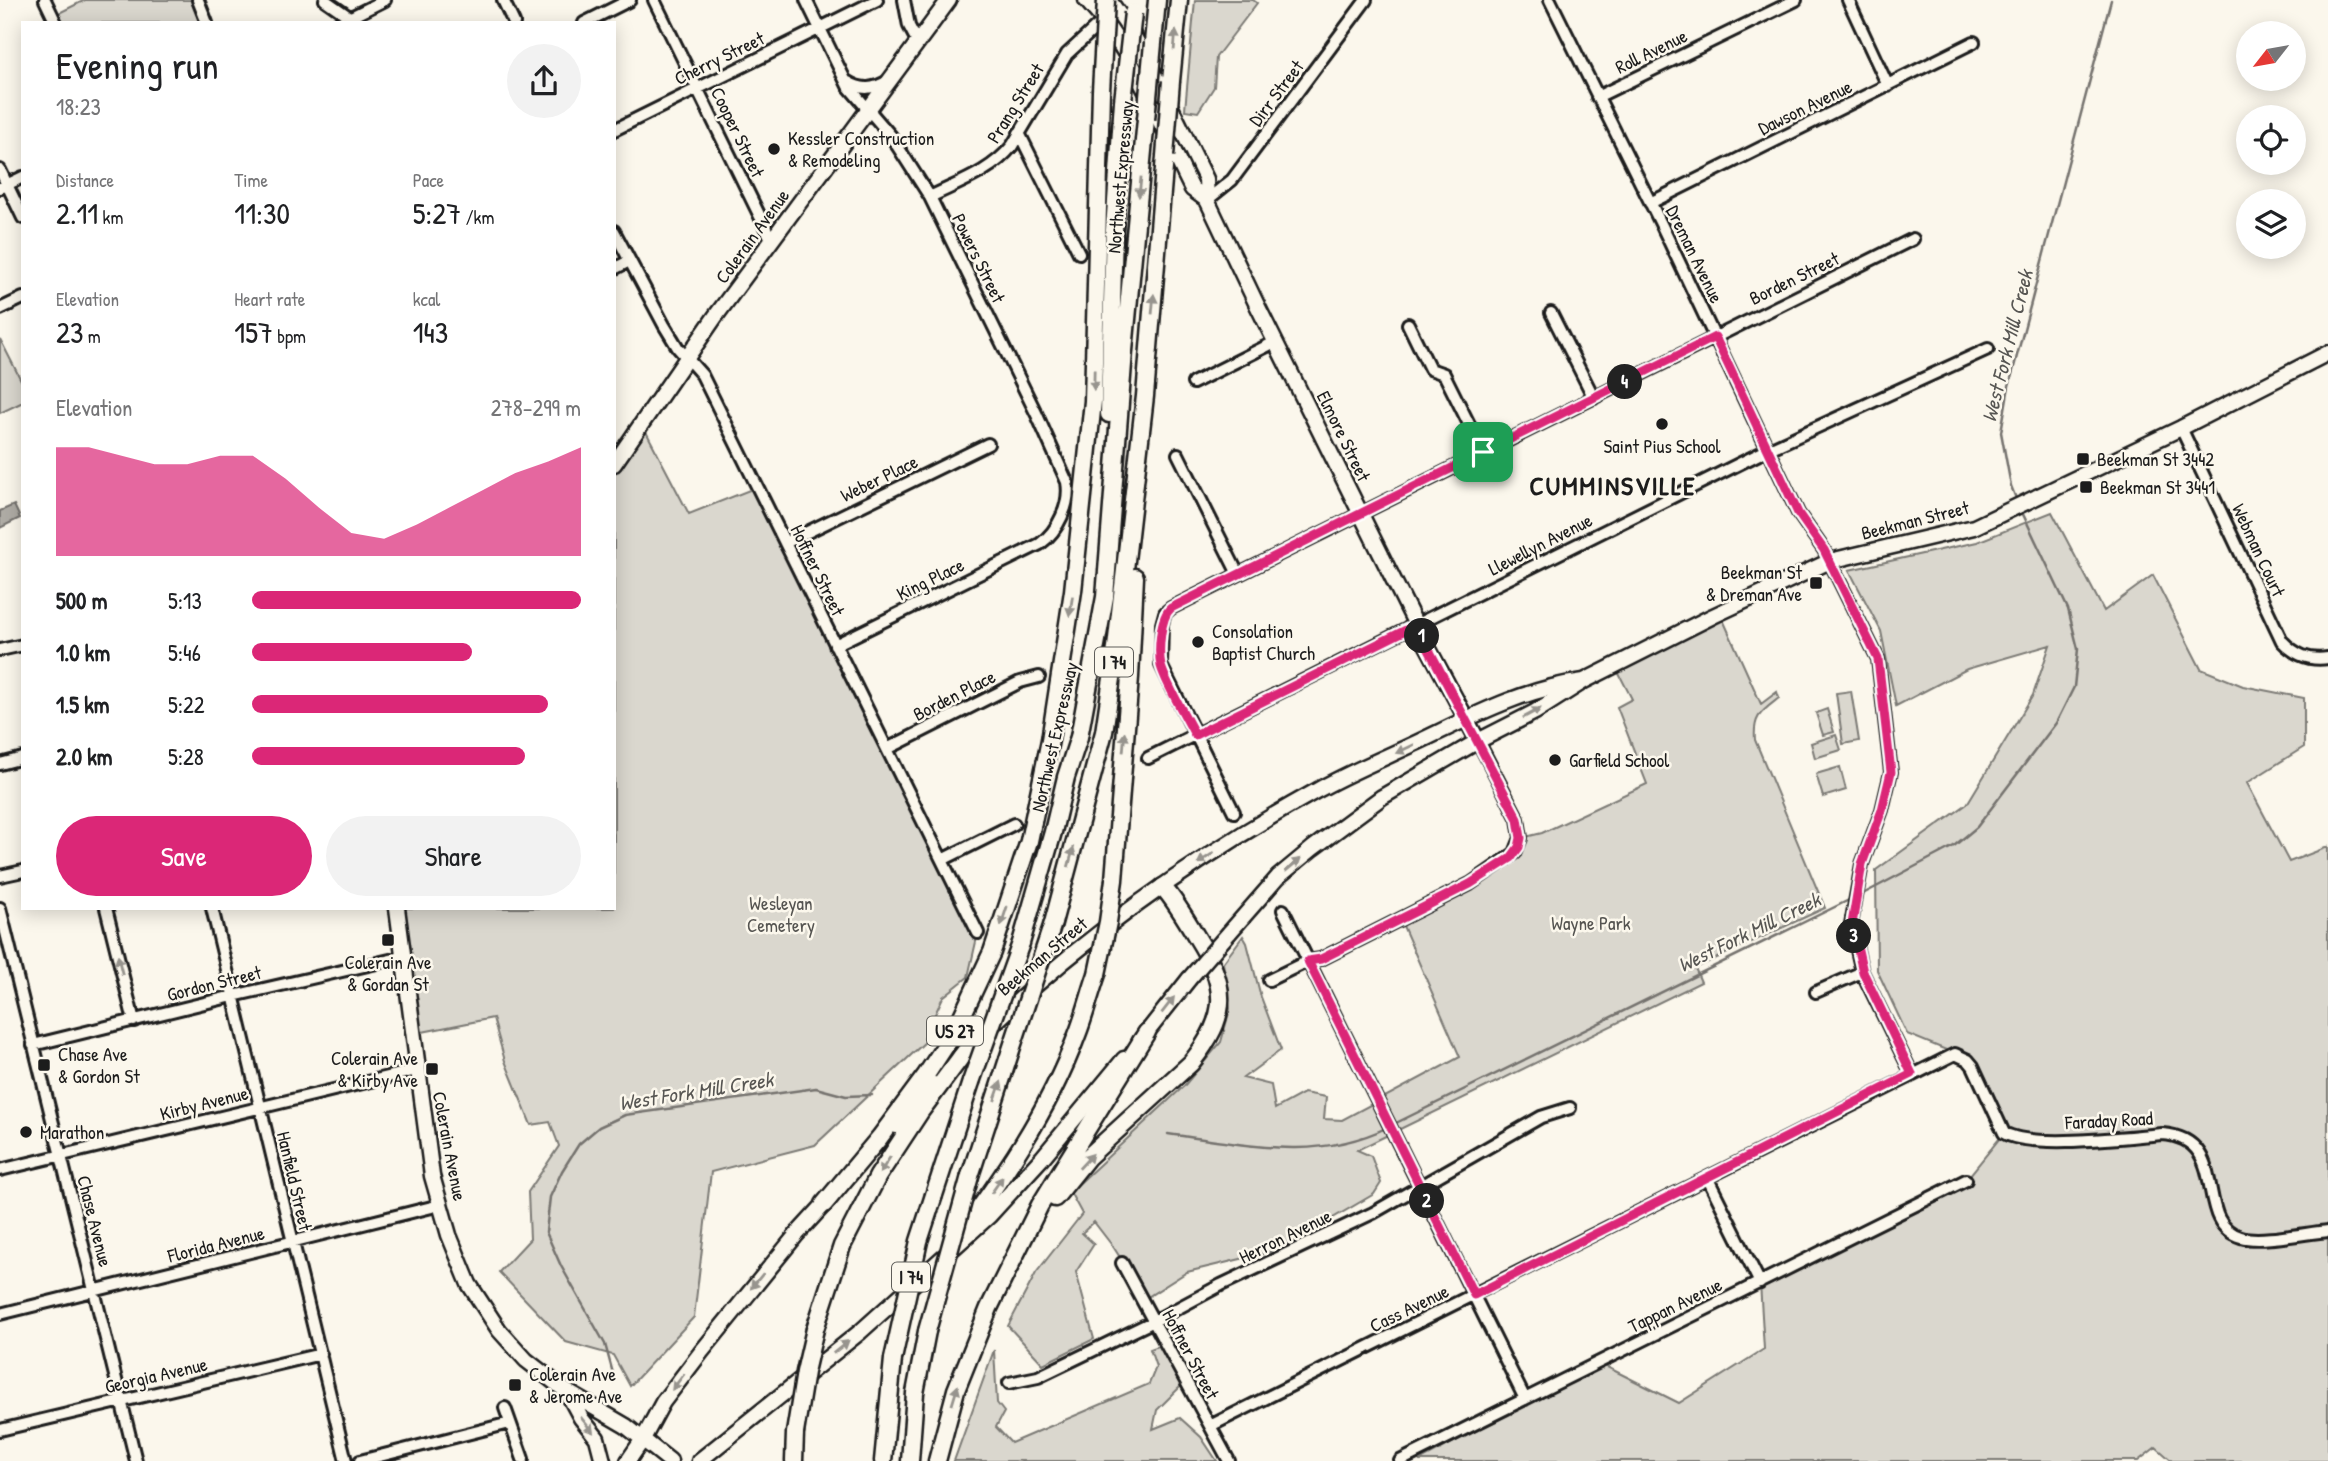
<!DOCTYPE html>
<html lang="en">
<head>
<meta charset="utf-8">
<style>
	:root { --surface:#fff; --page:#f2f2f2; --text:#202124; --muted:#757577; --accent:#db2777 }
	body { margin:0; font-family:"Patrick Hand",sans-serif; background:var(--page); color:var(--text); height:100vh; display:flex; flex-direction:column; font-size:26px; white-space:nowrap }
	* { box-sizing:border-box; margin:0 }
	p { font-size:23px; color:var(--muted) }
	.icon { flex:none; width:38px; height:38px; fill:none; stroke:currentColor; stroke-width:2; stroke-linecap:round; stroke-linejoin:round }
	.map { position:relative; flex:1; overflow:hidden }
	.panel { position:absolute; left:21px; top:21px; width:595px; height:889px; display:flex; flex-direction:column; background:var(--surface); border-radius:0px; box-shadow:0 4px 18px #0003 }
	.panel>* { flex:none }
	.needle { width:46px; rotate:239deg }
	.controls { position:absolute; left:2236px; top:21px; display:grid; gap:14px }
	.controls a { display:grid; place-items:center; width:70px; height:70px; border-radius:50%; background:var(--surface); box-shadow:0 4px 18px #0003; font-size:35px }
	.pin { position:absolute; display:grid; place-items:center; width:60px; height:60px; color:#fff; margin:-30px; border-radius:14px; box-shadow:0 4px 10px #0006 }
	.km { position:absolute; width:35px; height:35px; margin:-18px; border-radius:50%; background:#222; color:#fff; font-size:19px; line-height:35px; text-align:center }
	.round { display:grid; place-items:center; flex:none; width:74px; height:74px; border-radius:37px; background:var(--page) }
	.headline { display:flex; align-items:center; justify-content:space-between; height:119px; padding:0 35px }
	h1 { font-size:38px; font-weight:600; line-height:52px }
	.metrics { display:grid; grid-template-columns:repeat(3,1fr); gap:10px; height:119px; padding:7px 35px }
	.metrics div { display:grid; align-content:center }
	.metrics b { font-size:30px; font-weight:600 }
	.metrics small { font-size:19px; font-weight:400 }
	.metrics p { font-size:19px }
	.chart { height:196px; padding:14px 35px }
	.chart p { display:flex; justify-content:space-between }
	.chart svg { width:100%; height:126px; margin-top:7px; fill:var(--accent); opacity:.7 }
	.cta { display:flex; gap:14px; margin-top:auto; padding:14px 35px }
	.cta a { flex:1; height:80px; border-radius:42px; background:var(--accent); color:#fff; font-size:28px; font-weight:600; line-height:80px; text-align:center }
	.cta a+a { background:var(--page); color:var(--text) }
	ul { padding:0 35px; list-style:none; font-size:23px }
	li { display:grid; grid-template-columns:112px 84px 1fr; align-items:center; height:52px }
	li i { height:18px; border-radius:9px; background:var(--accent) }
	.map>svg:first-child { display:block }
</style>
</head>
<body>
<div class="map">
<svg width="2328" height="1461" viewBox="0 0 2328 1461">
	<rect width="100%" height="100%" fill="#fbf7ec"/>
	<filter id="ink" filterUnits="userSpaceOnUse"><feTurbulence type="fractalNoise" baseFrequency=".0143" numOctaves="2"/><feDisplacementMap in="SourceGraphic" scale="14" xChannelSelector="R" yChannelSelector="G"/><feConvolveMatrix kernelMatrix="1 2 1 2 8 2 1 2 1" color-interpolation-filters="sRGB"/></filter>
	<g filter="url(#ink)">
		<path fill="#dad7ce" stroke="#7b7a75" stroke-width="2" d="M85,0H198L207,23H56L53,16Z
			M1195,0H1253L1257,3L1216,57L1214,87L1198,112L1185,110Z
			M0,339L23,384V402L0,413Z
			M642,424L689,514L757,487L978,933L968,977L943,997L924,1038L926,1041L815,1145L711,1172L694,1317L630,1386L613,1355L566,1342L499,1272L530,1239L528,1192L559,1146L550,1122L531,1125L505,1061L493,1018L412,1034L397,908H614V464Z
			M2052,512L2104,611L2153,575L2201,669L2243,686L2304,698V747L2247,783L2289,862L2328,847V1461H2172L2156,1447L2138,1461H1419L1599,1363L1679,1403L1764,1349L1760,1283L1966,1180L2004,1133L1961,1056L1907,1034L1877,970L1876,870L1967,804L2033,695L2050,645L1967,669L1896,706L1881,631L1849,570L1977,542Z
			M1720,613L1761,704L1777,692L1779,698C1761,712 1753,716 1755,740L1825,908L1695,968L1701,982L1357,1150L1371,1156L1381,1183L1374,1194L1278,1250L1187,1272L1146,1298L1114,1248L1094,1222L1082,1233L1094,1244L1076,1272L1094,1339L1043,1364L1008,1326L1036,1273L1082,1214L1070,1192L1184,1086L1221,1042L1230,1009L1223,963L1243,936L1247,943L1261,997L1281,1050L1243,1078L1271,1085L1275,1109L1304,1093L1326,1097L1324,1119L1342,1120L1460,1057L1400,919L1511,858L1521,838L1542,833L1647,784L1617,707L1632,699L1615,666Z
			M1851,691L1859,741L1843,744L1836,693Z
			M1827,709L1834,732L1823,735L1816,713Z
			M1836,735L1841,750L1815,758L1811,743Z
			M1840,767L1846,790L1823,797L1816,774Z
			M1161,1345L1182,1385L1157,1410L1153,1429L1180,1418L1201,1437L1217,1461H954L994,1350L997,1403L1004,1412L996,1427L1011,1443L1149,1384L1156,1367L1150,1349Z"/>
		<path fill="#afaca5" stroke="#74726e" stroke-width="2" d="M14,505L20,518L0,528V511Z"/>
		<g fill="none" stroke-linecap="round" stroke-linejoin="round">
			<path stroke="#74726e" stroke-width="2.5" d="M2017,501L2011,486L2001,432L2009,386L2111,0
				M1859,896L1954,846L1977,827L2056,723L2074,687L2078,649L2068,609L2021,510
				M1394,1124L1853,898
				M1168,1134C1245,1144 1315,1163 1388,1127
				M614,1377L605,1344L561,1266L546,1232L550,1197L562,1171L579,1144L599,1127L625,1115L816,1088L846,1096L872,1095"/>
			<g stroke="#1c1c1c" stroke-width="16">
				<path id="minor" d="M45,0L56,23
					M198,0L207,23
					M325,0L358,23
					M503,0L514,23
					M654,0L772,241
					M806,0L848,86L891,136L930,197L1037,415L1067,482C1071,504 1058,531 1040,544L835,645
					M904,0L909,26L918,43
					M1550,0L1662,226L1798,513L1824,550L1878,659L1891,772L1882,810L1862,864L1851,924L1862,972L1912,1074
					M1848,0L1888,86
					M339,23L385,0
					M584,23L630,0
					M848,82C862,91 874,89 888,81
					M1597,97L1796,0
					M614,130L877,0
					M1019,133L1079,253
					M0,170L23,218
					M0,188L23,177
					M930,197C958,183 991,172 1012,146L1067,54L1107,17
					M1207,200L1232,180L1366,0
					M1650,203L1974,42
					M614,231L664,325L678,348L702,375L978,933
					M614,269L629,261
					M0,309L23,298
					M1551,313L1594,398
					M1408,324L1430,369L1444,374L1483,452
					M1193,383L1275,342
					M2181,428L2282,641C2295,655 2309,661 2328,658
					M1178,454L1238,574
					M785,543L988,444
					M0,650L23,645
					M887,749L1020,682L1039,677
					M1148,758L1767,450L1988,349
					M0,764L23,758
					M1234,812L1161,665L1162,624L1165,613L1171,608L1913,239
					M942,860L1014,824
					M0,876L23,871
					M0,908L136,1461
					M106,908L134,1021
					M212,908L346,1461
					M1283,910L1525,1399
					M1269,980L1308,961L1321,959L1470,884L1515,853L1521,838L1518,819L1478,741
					M1816,992L1862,972
					M33,1045L233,996L403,957
					M0,1170L417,1070
					M1708,1179L1760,1283
					M1122,1263L1229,1461
					M0,1314L440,1205
					M1009,1383L1038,1377L1154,1321L1221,1285L1373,1213L1541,1117L1570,1108
					M505,1408L523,1459
					M1210,1426L1955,1054L1968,1060L1973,1066L2004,1133C2033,1149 2125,1137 2162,1134C2233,1139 2191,1223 2241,1237C2260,1243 2306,1233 2328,1231
					M0,1430L321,1354
					M360,1461L510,1423
					M1400,1461L1966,1180"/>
			</g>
			<g stroke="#1c1c1c" stroke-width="19">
				<path id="major" d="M1086,0C1135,52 1160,126 1192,189L1207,200
					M1109,0L1131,31L1160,85L1206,179L1207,200L1257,305L1416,625L1478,741
					M614,464L715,317L949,0
					M397,908L432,1176L449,1235L469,1284L499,1330L526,1360L566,1391L626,1426L670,1461
					M1229,933L1278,877L1313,848L1382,797L1478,741L1535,712L1584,681L1713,616L1830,561L1974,527L2181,428L2328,353
					M1140,1041L1189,979
					M960,1057C1063,951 1186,863 1316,791C1348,773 1382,759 1416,743C1471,717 1522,689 1584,681
					M896,1126L934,1084
					M567,1392L581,1418L597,1438L603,1461
					M628,1461L643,1439L663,1402L702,1351L797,1234L830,1198
					M699,1461L860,1332L989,1216L1042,1158L1124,1059"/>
			</g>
			<g stroke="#1c1c1c" stroke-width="21">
				<path id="highway" d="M1153,43L1157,0
					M1171,81L1179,0
					M1109,414L1114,230L1123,101
					M1114,880L1130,677L1135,577
					M1053,923L1104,732L1114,665L1145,396L1165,156
					M1021,943L1053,832L1066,777L1079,737L1105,597L1124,351L1146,119
					M970,1176L1010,1053
					M934,1195L971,1082
					M1055,1198L1088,1157L1191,1063C1230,1014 1228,987 1196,936C1186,919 1176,902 1163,887
					M824,1204L880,1137L926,1075L955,1031L992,952L1029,841L1050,740L1073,591L1093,401L1101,91
					M952,1246C1001,1180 1048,1113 1077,1035C1085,1015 1090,994 1097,974
					M815,1329L842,1246L878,1176L920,1112L967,1049
					M794,1461L795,1433
					M883,1461L893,1359
					M910,1461L915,1393L927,1331
					M937,1461L956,1390L989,1308L1040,1205L1147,1032"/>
			</g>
			<use href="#minor" stroke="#fbf7ec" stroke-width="10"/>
			<use href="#major" stroke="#fbf7ec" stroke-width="14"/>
			<use href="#highway" stroke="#fbf7ec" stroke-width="16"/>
			<g stroke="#1c1c1c" stroke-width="19" stroke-linecap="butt">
				<path id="major-bridge" d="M1189,979L1229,933"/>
			</g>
			<g stroke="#1c1c1c" stroke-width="21" stroke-linecap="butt">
				<path id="highway-bridge" d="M1101,91L1106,0
					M1123,101L1133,13
					M1146,119L1153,43
					M1165,156L1171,81
					M1097,974L1108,922L1114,880
					M1010,1053L1053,923
					M971,1082L1021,943
					M927,1331L970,1176
					M893,1359L919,1241L934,1195
					M795,1433L805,1372L815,1329"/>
			</g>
			<use href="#major-bridge" stroke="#fbf7ec" stroke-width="14"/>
			<use href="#highway-bridge" stroke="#fbf7ec" stroke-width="16"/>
		</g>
		<defs><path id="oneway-solid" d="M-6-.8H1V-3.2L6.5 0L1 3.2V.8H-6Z" transform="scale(1.75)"/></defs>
		<g fill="#97948e">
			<use href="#oneway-solid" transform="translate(1175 40) rotate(-85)"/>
			<use href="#oneway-solid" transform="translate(1140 187) rotate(96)"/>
			<use href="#oneway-solid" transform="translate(1153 304) rotate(-85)"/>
			<use href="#oneway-solid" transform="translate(1094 380) rotate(91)"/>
			<use href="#oneway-solid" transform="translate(1071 606) rotate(99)"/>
			<use href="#oneway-solid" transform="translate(1532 713) rotate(-29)"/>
			<use href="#oneway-solid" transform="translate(1124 742) rotate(-85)"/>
			<use href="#oneway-solid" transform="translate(1405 749) rotate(155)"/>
			<use href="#oneway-solid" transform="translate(1071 857) rotate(-75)"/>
			<use href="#oneway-solid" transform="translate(1206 858) rotate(147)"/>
			<use href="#oneway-solid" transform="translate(1293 865) rotate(-40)"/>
			<use href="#oneway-solid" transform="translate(1004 916) rotate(108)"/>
			<use href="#oneway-solid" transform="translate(120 965) rotate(-104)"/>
			<use href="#oneway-solid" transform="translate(1168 1005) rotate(-52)"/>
			<use href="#oneway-solid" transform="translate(998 1091) rotate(-71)"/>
			<use href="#oneway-solid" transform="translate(1086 1161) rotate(-47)"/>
			<use href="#oneway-solid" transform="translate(885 1165) rotate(123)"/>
			<use href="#oneway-solid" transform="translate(997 1185) rotate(-55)"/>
			<use href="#oneway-solid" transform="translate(757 1281) rotate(129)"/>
			<use href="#oneway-solid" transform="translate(841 1347) rotate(-39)"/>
			<use href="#oneway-solid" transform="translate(678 1382) rotate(127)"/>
			<use href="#oneway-solid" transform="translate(955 1395) rotate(-73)"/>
			<use href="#oneway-solid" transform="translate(587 1425) rotate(51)"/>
		</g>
	</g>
	<g fill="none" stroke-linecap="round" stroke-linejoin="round" filter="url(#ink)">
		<g stroke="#fff" stroke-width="14">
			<path id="route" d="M1715,337L1798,513L1824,550L1878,659L1891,772L1882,810L1862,864L1852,924L1863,972L1912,1074L1474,1295L1308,961L1321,959L1470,884L1511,858L1519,847L1521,838L1518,819L1416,625L1195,735C1186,717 1166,684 1161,666C1158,651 1160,617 1171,608Z"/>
		</g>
		<use href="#route" stroke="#db2777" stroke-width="9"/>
	</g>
	<g fill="#1c1c1c" stroke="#fbf7ec" stroke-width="2.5">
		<circle cx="774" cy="149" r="7"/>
		<circle cx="1662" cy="424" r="7"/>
		<rect x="2076" y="452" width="14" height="14" rx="3.5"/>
		<rect x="2079" y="480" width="14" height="14" rx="3.5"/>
		<rect x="1809" y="576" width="14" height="14" rx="3.5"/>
		<circle cx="1198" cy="642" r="7"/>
		<circle cx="1555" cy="760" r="7"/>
		<rect x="381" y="933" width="14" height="14" rx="3.5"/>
		<rect x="37" y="1058" width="14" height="14" rx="3.5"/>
		<rect x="425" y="1062" width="14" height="14" rx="3.5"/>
		<circle cx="26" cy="1132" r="7"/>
		<rect x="508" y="1378" width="14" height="14" rx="3.5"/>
	</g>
	<g text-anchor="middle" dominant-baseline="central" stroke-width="5" stroke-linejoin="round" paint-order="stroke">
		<g fill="#fbf7ec" stroke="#5f5e5a" stroke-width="2">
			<rect x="1095" y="647.5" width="38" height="29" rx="5"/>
			<rect x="927" y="1016.5" width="56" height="29" rx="5"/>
			<rect x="892" y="1262.5" width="38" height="29" rx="5"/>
		</g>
		<g font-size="18" font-weight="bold" fill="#1c1c1c">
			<text x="1114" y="662">I 74</text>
			<text x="955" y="1031">US 27</text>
			<text x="911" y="1277">I 74</text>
		</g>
		<g font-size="19" fill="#1c1c1c" stroke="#fbf7ec">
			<text transform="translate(1651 51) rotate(-26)">Roll Avenue</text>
			<text transform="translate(719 58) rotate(-26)">Cherry Street</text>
			<text transform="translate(1276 93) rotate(-53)">Dirr Street</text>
			<text transform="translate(1015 103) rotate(-58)">Prang Street</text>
			<text transform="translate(1805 107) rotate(-26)">Dawson Avenue</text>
			<text transform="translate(738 132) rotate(64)">Cooper Street</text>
			<text transform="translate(1120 177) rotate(-85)">Northwest Expressway</text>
			<text transform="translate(752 236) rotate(-54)">Colerain Avenue</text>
			<text transform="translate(1695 254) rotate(64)">Dreman Avenue</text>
			<text transform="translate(979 258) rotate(64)">Powers Street</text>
			<text transform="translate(1794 278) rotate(-26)">Borden Street</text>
			<text transform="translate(1344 436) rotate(64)">Elmore Street</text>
			<text transform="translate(879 478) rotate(-26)">Weber Place</text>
			<text transform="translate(1915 520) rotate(-14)">Beekman Street</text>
			<text transform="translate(1540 544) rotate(-27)">Llewellyn Avenue</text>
			<text transform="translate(2259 550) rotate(65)">Webman Court</text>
			<text transform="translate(818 570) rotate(64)">Hoffner Street</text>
			<text transform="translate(930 579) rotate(-26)">King Place</text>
			<text transform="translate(954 695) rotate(-27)">Borden Place</text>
			<text transform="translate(1054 737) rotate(-77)">Northwest Expressway</text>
			<text transform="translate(1042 956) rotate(-40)">Beekman Street</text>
			<text transform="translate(214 983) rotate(-14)">Gordon Street</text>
			<text transform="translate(204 1103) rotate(-14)">Kirby Avenue</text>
			<text transform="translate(2109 1120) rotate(-3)">Faraday Road</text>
			<text transform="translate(450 1146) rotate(79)">Colerain Avenue</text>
			<text transform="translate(295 1181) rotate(77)">Hanfield Street</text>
			<text transform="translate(95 1221) rotate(76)">Chase Avenue</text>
			<text transform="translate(1285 1236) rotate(-26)">Herron Avenue</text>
			<text transform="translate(216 1244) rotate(-14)">Florida Avenue</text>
			<text transform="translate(1675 1305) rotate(-26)">Tappan Avenue</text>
			<text transform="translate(1409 1308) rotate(-26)">Cass Avenue</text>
			<text transform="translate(1191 1354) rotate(62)">Hoffner Street</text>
			<text transform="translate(156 1375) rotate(-13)">Georgia Avenue</text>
		</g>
		<g font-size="19" fill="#1c1c1c" stroke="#fbf7ec" text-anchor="start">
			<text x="788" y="138">Kessler Construction<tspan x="788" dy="22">&amp; Remodeling</tspan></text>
			<text x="1662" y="446" text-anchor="middle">Saint Pius School</text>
			<text x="2097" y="459">Beekman St 3442</text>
			<text x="2100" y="487">Beekman St 3441</text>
			<text x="1802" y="572" text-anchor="end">Beekman St<tspan x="1802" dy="22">&amp; Dreman Ave</tspan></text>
			<text x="1212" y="631">Consolation<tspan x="1212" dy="22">Baptist Church</tspan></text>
			<text x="1569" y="760">Garfield School</text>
			<text x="388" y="962" text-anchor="middle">Colerain Ave<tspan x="388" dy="22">&amp; Gordan St</tspan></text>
			<text x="58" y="1054">Chase Ave<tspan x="58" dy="22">&amp; Gordon St</tspan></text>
			<text x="418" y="1058" text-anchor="end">Colerain Ave<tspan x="418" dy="22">&amp; Kirby Ave</tspan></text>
			<text x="40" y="1132">Marathon</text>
			<text x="529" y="1374">Colerain Ave<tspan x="529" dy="22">&amp; Jerome Ave</tspan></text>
		</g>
		<g font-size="19" fill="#555451" stroke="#fbf7ec">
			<text x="781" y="903">Wesleyan<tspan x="781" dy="22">Cemetery</tspan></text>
			<text x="1591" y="923">Wayne Park</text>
		</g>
		<g font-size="21" font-style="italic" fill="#575653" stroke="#fbf7ec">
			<text transform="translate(2007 346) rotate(-76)">West Fork Mill Creek</text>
			<text transform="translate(1749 932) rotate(-26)">West Fork Mill Creek</text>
			<text transform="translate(696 1091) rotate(-9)">West Fork Mill Creek</text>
		</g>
		<g font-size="26" font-weight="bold" letter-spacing="2" fill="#1c1c1c" stroke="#fbf7ec">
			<text x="1613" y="485">CUMMINSVILLE</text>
		</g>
	</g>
</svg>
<div class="controls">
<a><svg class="needle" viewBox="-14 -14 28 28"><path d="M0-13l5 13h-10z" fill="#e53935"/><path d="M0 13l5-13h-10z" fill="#757577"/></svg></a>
<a><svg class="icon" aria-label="locate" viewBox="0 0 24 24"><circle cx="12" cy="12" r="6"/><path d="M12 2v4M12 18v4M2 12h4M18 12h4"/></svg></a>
<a><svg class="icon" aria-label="layers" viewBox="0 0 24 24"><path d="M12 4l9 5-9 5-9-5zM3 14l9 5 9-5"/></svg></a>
</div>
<div class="pin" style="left:1483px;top:452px;background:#1e9e55"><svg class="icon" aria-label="arrive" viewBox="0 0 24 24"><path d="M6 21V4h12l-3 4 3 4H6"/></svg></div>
<b class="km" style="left:1422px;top:636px">1</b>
<b class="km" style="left:1427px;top:1201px">2</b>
<b class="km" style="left:1854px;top:936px">3</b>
<b class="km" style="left:1625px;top:382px">4</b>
<section class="panel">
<div class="headline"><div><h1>Evening run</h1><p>18:23</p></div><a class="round"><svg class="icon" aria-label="share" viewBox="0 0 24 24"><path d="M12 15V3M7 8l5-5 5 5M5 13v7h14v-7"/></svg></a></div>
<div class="metrics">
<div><p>Distance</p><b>2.11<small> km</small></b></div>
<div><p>Time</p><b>11:30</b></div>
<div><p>Pace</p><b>5:27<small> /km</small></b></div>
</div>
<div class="metrics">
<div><p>Elevation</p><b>23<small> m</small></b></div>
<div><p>Heart rate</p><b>157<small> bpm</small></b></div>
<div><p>kcal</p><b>143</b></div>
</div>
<div class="chart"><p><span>Elevation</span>278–299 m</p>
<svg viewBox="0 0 160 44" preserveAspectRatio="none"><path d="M0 44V6L10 6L20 9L30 12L40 12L50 9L60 9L70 17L80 27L90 36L100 38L110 33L120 27L130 21L140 15L150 11L160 6V44z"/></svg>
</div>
<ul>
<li><b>500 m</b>5:13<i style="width:100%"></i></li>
<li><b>1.0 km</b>5:46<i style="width:67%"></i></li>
<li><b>1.5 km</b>5:22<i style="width:90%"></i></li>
<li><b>2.0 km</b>5:28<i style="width:83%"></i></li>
</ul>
<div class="cta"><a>Save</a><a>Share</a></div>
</section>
</div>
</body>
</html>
